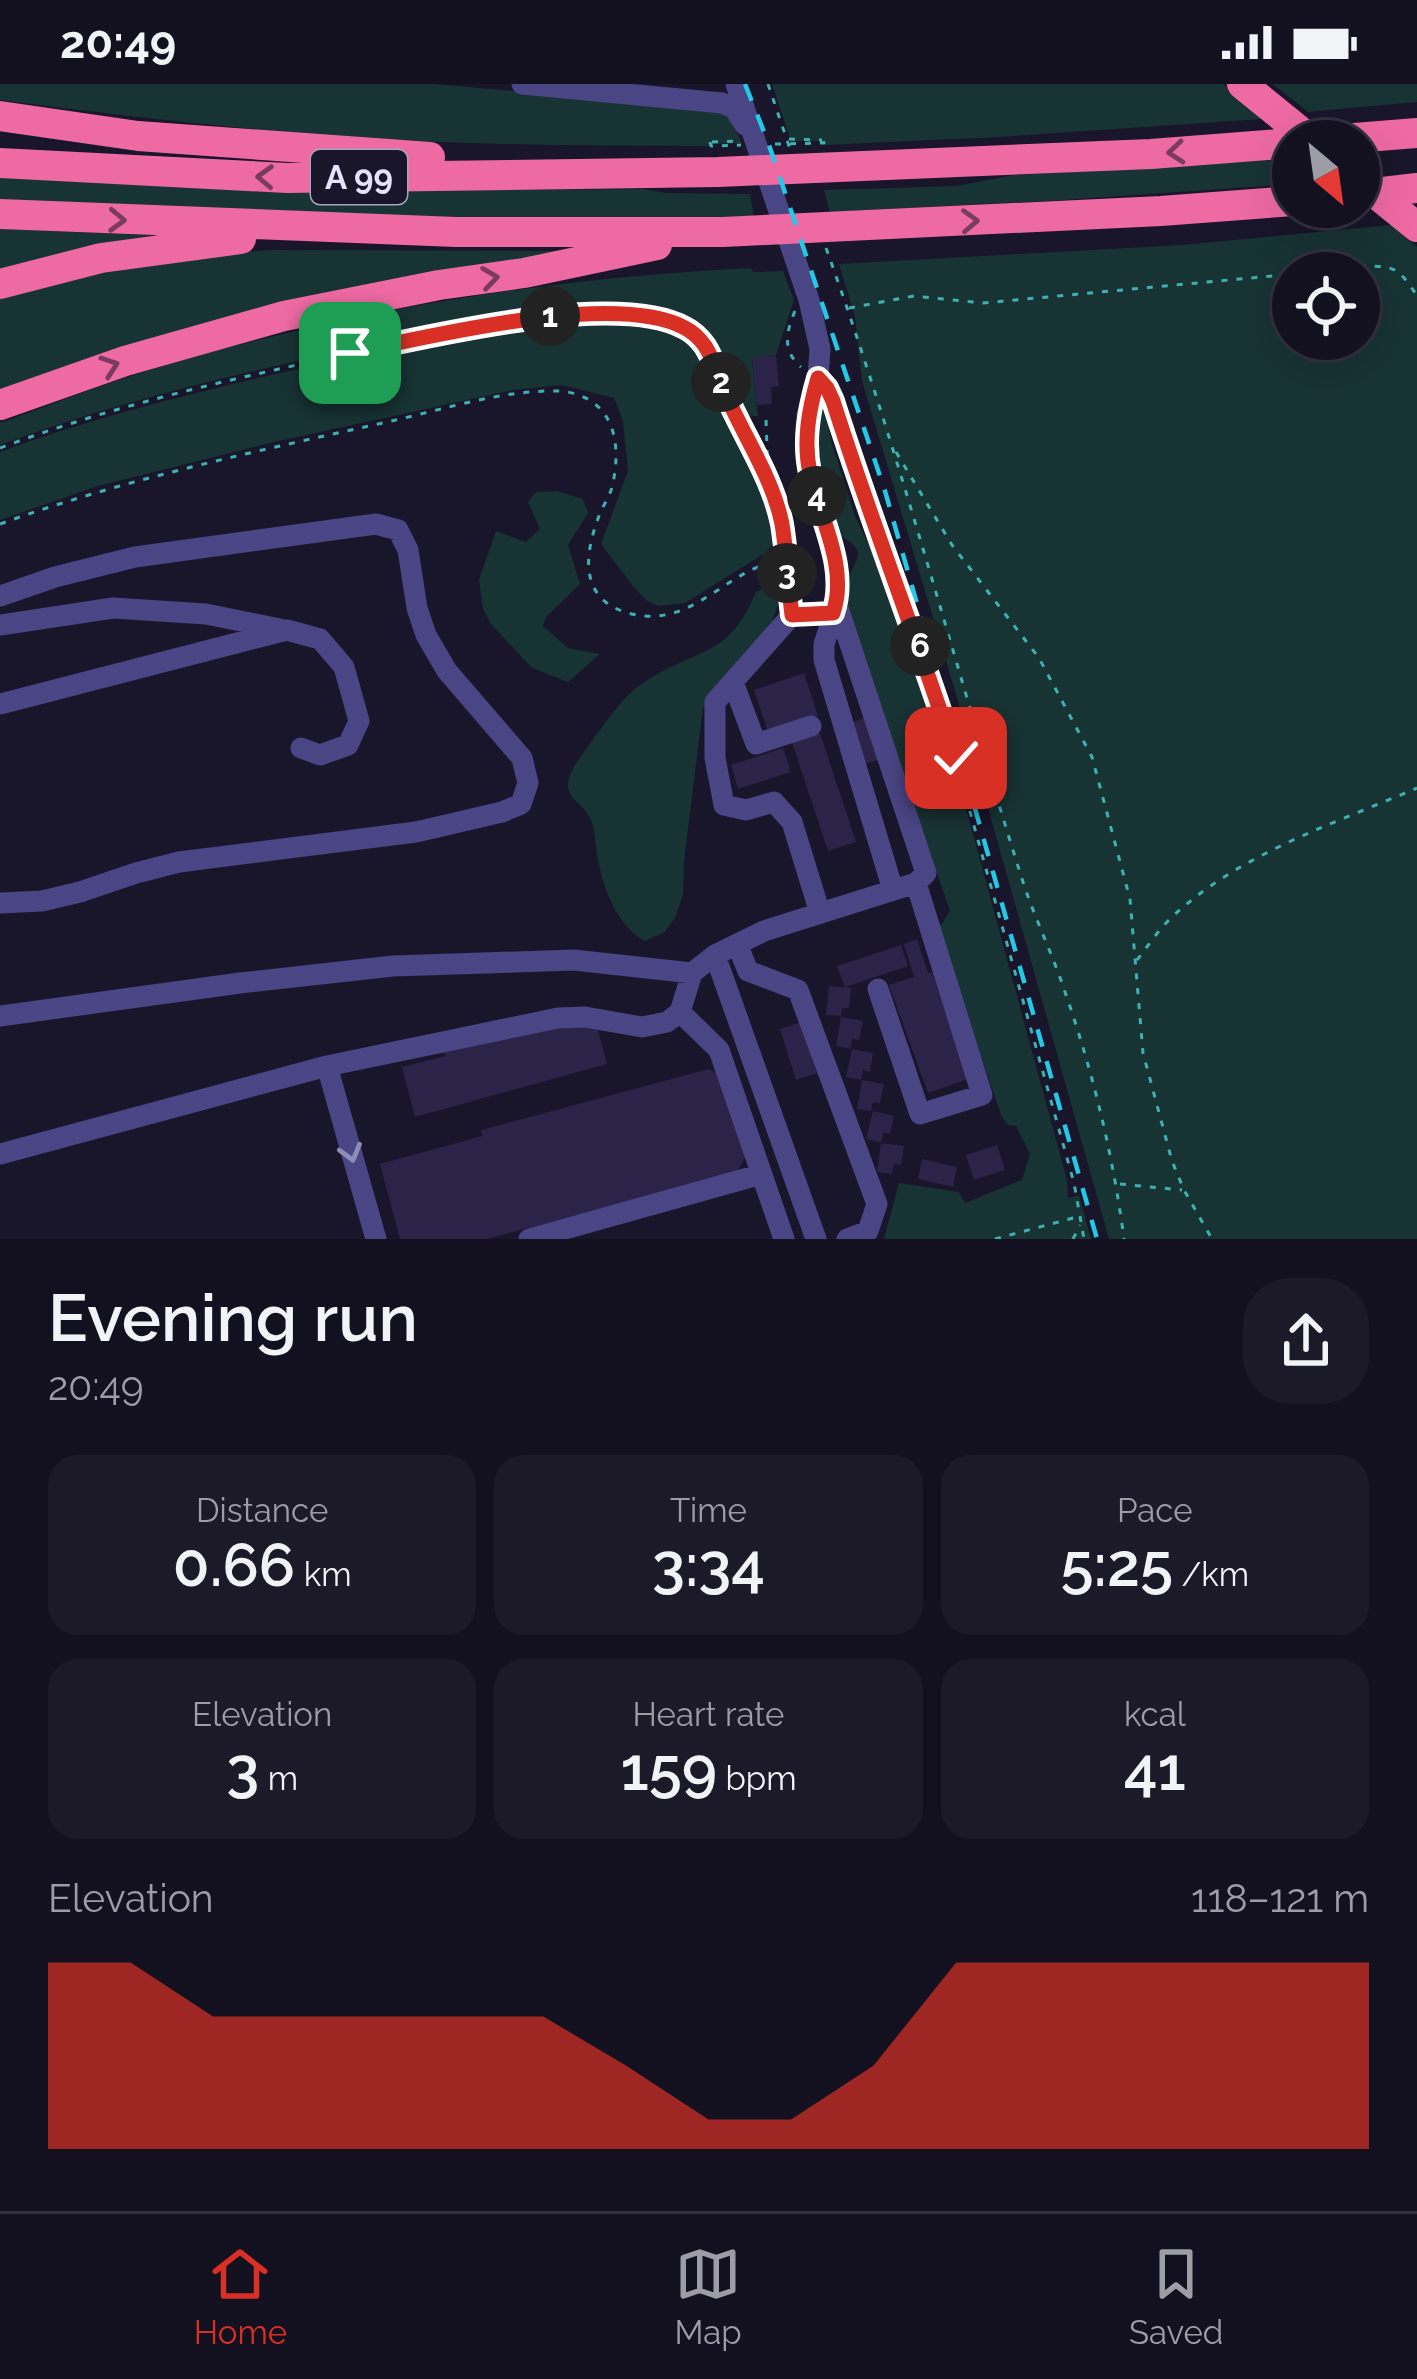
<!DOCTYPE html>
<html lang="en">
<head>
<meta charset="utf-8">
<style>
	:root { --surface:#131020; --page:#1c1929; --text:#f1f3f6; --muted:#9d9da5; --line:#32303e; --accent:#d93025 }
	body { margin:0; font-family:Raleway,sans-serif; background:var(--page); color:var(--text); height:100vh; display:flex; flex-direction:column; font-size:45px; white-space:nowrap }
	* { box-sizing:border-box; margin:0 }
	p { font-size:39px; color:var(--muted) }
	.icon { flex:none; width:66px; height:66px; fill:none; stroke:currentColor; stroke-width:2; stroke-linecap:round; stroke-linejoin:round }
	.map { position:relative; height:1155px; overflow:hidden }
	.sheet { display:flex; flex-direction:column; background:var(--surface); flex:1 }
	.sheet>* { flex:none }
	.needle { width:78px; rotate:151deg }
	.buttons { position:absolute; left:1272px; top:36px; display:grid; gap:24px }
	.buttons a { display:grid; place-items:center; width:108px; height:108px; border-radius:50%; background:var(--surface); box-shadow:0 12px 48px #0002,0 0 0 3px var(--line); font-size:60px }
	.pin { position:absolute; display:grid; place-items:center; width:102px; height:102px; color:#fff; margin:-51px; border-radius:24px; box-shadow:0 6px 18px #0006 }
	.km { position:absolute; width:60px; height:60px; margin:-30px; border-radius:50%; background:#222; color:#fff; font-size:33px; line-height:60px; text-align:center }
	.round { display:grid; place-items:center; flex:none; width:126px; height:126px; border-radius:48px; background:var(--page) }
	.headline { display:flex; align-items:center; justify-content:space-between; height:204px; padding:0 48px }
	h1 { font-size:66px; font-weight:600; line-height:90px }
	.figures { display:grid; grid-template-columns:repeat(3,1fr); gap:18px; height:204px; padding:12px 48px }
	.figures div { display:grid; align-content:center; border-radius:30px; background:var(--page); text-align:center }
	.figures b { font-size:60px; font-weight:600 }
	.figures small { font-size:33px; font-weight:400 }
	.figures p { font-size:33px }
	.chart { height:336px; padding:24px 48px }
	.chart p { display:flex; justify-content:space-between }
	.chart svg { width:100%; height:216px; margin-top:12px; fill:var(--accent); opacity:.7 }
	.status { display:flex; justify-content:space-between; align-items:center; height:84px; padding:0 60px; background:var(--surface); direction:ltr }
	.status svg { height:33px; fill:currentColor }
	.tab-bar { display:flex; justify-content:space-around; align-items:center; height:168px; border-top:3px solid var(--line); background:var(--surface); font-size:33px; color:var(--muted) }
	.tab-bar a { display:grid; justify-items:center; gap:6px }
	.tab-bar .on { color:var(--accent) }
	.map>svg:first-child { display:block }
</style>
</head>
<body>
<div class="status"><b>20:49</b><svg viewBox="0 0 49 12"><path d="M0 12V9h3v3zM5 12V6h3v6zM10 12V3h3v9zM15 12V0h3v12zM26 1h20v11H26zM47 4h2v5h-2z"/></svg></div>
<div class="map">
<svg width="1417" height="1155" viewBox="0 0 1417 1155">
	<rect width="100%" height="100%" fill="#19152a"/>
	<path fill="#183334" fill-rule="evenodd" d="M0,0H433L700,23L728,31L742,59L709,60V62C587,62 466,61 344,53C229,44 115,31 0,16Z
		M772,0H1223L1229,4L1227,7L1262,35L999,53L824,61L821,57H791Z
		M1273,0H1417V18L1308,28Z
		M1293,75V100L1063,116L830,128L824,106L956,102L1014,91Z
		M0,90L450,106L644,105L666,109L750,110L754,133L420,135L0,119Z
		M1391,141L1417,163V1155H1109L958,617L862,297L855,233L839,180L1182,161ZM1293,189H1359V255H1293Z
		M0,145L190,153L0,195Z
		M270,166L586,167L0,313V211L31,201L202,171Z
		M751,184L753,188L783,187L794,216L776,271L752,275L758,332H739C728,306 714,250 689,237C669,226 648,227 626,227C545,225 469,241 390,257C258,285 127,314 0,361V339C49,322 97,302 147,287C342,227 547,194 751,184Z
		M631,235C657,237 677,239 696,259L773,425L775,458L765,469L685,519L658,522L646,516L633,502L601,460L628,387L623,337L614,314L561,301L514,306L274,358L98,402L0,436V368C98,332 201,307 302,284C386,266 471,242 557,237C581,235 606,235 631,235Z
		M825,325L832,360L855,432L909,544L967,728L1067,1096L1068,1114L1079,1111L1091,1155H884L899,1099L959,1108L965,1119L1022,1096L1030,1070L1016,1042L1008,1041L1002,1033L941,857L939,844L950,827L851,539C849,526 844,512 847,499C853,476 872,468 839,451L828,422L815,365L818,329Z
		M557,407L583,415L588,429L568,461L580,500L546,533L543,542L568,564L600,570L568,598L532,584L491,540L483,525L479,496L496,447L526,458L540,445L528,418L536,408Z
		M773,500L780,515L770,544L703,624L684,777L683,810L676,832L665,848L645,857C614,840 600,796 596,763C595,751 594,738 586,728C579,717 567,714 568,698C570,684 584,669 591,658C608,636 622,612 646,597C698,563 728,575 756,508Z"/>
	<path fill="#2c2349" d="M776,271L779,302L771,303L772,320L757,321L752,274Z
		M804,589L818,632L768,648L754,606Z
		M866,633L881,675L865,680L851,639Z
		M820,649L856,758L828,767L792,658Z
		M783,664L791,688L738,705L731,681Z
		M917,855L928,889L932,888L968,995L928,1009L889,901L914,893L904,860Z
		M901,861L908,882L845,903L837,882Z
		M829,902L851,904L849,924H842L841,932L826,931Z
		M841,933L863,937L859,956L852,955L850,965L836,962Z
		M801,938L817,989L796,996L780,945Z
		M596,939L607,980L415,1033L402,983L445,972L443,965L473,956Z
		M852,965L873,969L870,988L863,986L861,996L846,993Z
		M709,985L724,993L746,1072L737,1088L487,1155H400L380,1080L482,1052L481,1046Z
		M862,996L884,1000L880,1019L873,1018L871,1027L857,1025Z
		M873,1027L894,1032L890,1050L884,1048L881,1058L866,1055Z
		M881,1059L904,1062L901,1081L894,1080L892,1090L877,1088Z
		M997,1061L1005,1086L974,1096L966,1071Z
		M922,1075L957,1083L953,1103L918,1095Z"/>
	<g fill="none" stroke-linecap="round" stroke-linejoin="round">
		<path stroke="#3fb1b0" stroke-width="3" stroke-dasharray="6 9" stroke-linecap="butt" d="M768,0L790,65
			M789,55L822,56
			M710,58L711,62L741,61
			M712,58L739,57
			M775,60L824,59L823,56
			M826,164C901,372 956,587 1023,798C1035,835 1053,871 1065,908C1093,988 1113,1071 1124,1155
			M1300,189C1322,187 1381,175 1398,188C1405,193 1411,204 1417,211
			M849,224L914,212L983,219L1293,190
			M795,227C786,248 782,267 801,283
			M831,315L880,462L918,556L955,674L1074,1099L1084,1155
			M766,336L768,394
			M0,364C117,320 240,293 362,267C436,251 620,207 686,244C693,248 701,256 706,263C716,277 719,297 727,313C745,354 773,395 781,439C786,463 787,488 789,512
			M896,368L952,461L1039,574L1092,673L1130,815L1143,969L1172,1077L1184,1106L1212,1155
			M0,440C125,395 257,367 387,338C442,326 501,306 557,307C568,307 582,311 591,317C618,335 619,370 613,399C611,411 603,421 599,432C584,471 579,515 628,529C694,547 724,484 785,475
			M1137,876C1148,862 1159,845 1172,833C1239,770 1333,740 1417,704
			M1120,1100L1182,1106
			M995,1155L1077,1133
			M1073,1155L1080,1141"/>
		<path stroke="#4a4584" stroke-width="21" d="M522,0L722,19L734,24L745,41
			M0,512L55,493L135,473L376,440L398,446L408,466L417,524L426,551L447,587L522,674L528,699L521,720L502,728L416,748L179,778L136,789L80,808L42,817L0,819
			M837,521L824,560V576L893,806
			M0,541L113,524L206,530L280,545
			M733,598L756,660L811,642
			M0,620L287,546L320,555L344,583L359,637L348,661L320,671L301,664
			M820,829L792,738L774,718L746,726L724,721L715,674V618L792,531L833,529
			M737,860L748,887L798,906L877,1120L868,1147L847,1155
			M715,871L816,1155
			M878,905L920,1030L982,1011L916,799
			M680,928L719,966L784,1155
			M0,932L240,899L393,882L574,876L692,889
			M327,982L376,1155
			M0,1070L327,982L558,934L585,933L642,943L667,938L680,928L692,889L715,871L764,847L916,799L926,789L837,521L836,476L809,385L807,331L818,294L820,265L809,216L736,0
			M529,1155L762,1090"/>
		<path stroke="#ee6aa3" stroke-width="30" d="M1242,0L1312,57
			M0,32L138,52L430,73
			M1317,57L1417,49
			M0,79L287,94L718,88L1151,70L1293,59
			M1359,96L1417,143
			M1365,110L1417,104
			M0,130L456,148H723L1161,127L1293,117
			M0,200L101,174L241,155
			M0,321L125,277L284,232L439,201L524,189L657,161"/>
		<path stroke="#23c9e6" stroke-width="4.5" stroke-dasharray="18 15" stroke-linecap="butt" d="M745,0L768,58L885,407L1097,1155"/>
	</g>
	<defs><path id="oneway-chevron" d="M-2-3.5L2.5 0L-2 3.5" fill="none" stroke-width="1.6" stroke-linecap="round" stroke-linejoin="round" transform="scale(3)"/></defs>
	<g stroke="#793b60">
		<use href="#oneway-chevron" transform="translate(1176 68) rotate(175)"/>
		<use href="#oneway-chevron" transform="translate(265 93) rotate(-178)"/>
		<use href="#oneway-chevron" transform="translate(117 136) rotate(2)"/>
		<use href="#oneway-chevron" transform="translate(970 137) rotate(-3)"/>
		<use href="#oneway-chevron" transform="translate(490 194) rotate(-8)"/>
		<use href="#oneway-chevron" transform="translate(110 282) rotate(-19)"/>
	</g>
	<use stroke="#908bba" href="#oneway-chevron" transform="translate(351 1069) rotate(74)"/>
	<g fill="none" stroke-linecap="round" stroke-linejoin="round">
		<g stroke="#fff" stroke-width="24">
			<path id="route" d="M350,269C427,253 616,206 685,244C693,248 700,255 705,262C715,277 719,297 727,313C745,354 773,395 782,440C787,470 788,501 792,531L833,529C849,483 819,433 810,389C803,357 809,325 818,294L827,304L833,317C871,437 917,554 956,674"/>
		</g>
		<use href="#route" stroke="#d93025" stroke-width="15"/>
	</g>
	<g text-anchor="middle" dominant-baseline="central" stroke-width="9" stroke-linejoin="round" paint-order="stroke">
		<rect fill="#19152a" stroke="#a8a4bd" stroke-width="3" x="311" y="66" width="96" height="54" rx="9"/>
		<g font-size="33" font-weight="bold" fill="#e6e1fc">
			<text x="359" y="93">A 99</text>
		</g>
	</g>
</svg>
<div class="buttons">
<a><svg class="needle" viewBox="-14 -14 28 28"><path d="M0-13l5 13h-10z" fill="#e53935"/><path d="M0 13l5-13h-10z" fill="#9d9da5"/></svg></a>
<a><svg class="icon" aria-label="locate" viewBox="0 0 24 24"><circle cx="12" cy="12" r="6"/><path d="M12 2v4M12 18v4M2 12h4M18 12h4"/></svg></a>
</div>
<div class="pin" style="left:350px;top:269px;background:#1e9e55"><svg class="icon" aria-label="arrive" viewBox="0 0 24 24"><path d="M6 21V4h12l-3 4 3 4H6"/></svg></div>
<div class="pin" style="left:956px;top:674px;background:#d93025"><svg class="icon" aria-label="check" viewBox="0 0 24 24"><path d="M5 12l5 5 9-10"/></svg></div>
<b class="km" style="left:550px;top:232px">1</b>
<b class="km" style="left:721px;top:298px">2</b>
<b class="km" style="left:787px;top:489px">3</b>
<b class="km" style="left:817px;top:412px">4</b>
<b class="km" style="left:920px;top:562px">6</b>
</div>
<section class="sheet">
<div class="headline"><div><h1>Evening run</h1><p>20:49</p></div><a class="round"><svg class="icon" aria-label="share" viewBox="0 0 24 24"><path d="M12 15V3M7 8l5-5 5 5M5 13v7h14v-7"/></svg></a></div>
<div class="figures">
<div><p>Distance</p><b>0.66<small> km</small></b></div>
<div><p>Time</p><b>3:34</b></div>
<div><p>Pace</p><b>5:25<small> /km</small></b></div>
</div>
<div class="figures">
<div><p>Elevation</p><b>3<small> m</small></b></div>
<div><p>Heart rate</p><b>159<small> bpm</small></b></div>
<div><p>kcal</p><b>41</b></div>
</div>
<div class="chart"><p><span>Elevation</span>118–121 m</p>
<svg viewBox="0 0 160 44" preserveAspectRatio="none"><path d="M0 44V6L10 6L20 17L30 17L40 17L50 17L60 17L70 27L80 38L90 38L100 27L110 6L120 6L130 6L140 6L150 6L160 6V44z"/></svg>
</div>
</section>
<nav class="tab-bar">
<a class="on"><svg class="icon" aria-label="home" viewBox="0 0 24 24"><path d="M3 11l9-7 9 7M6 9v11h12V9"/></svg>Home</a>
<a><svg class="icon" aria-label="map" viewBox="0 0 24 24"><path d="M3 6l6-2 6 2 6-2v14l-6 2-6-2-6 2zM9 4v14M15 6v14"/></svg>Map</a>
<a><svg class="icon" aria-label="saved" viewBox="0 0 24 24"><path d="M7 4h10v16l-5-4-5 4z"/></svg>Saved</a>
</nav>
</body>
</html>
